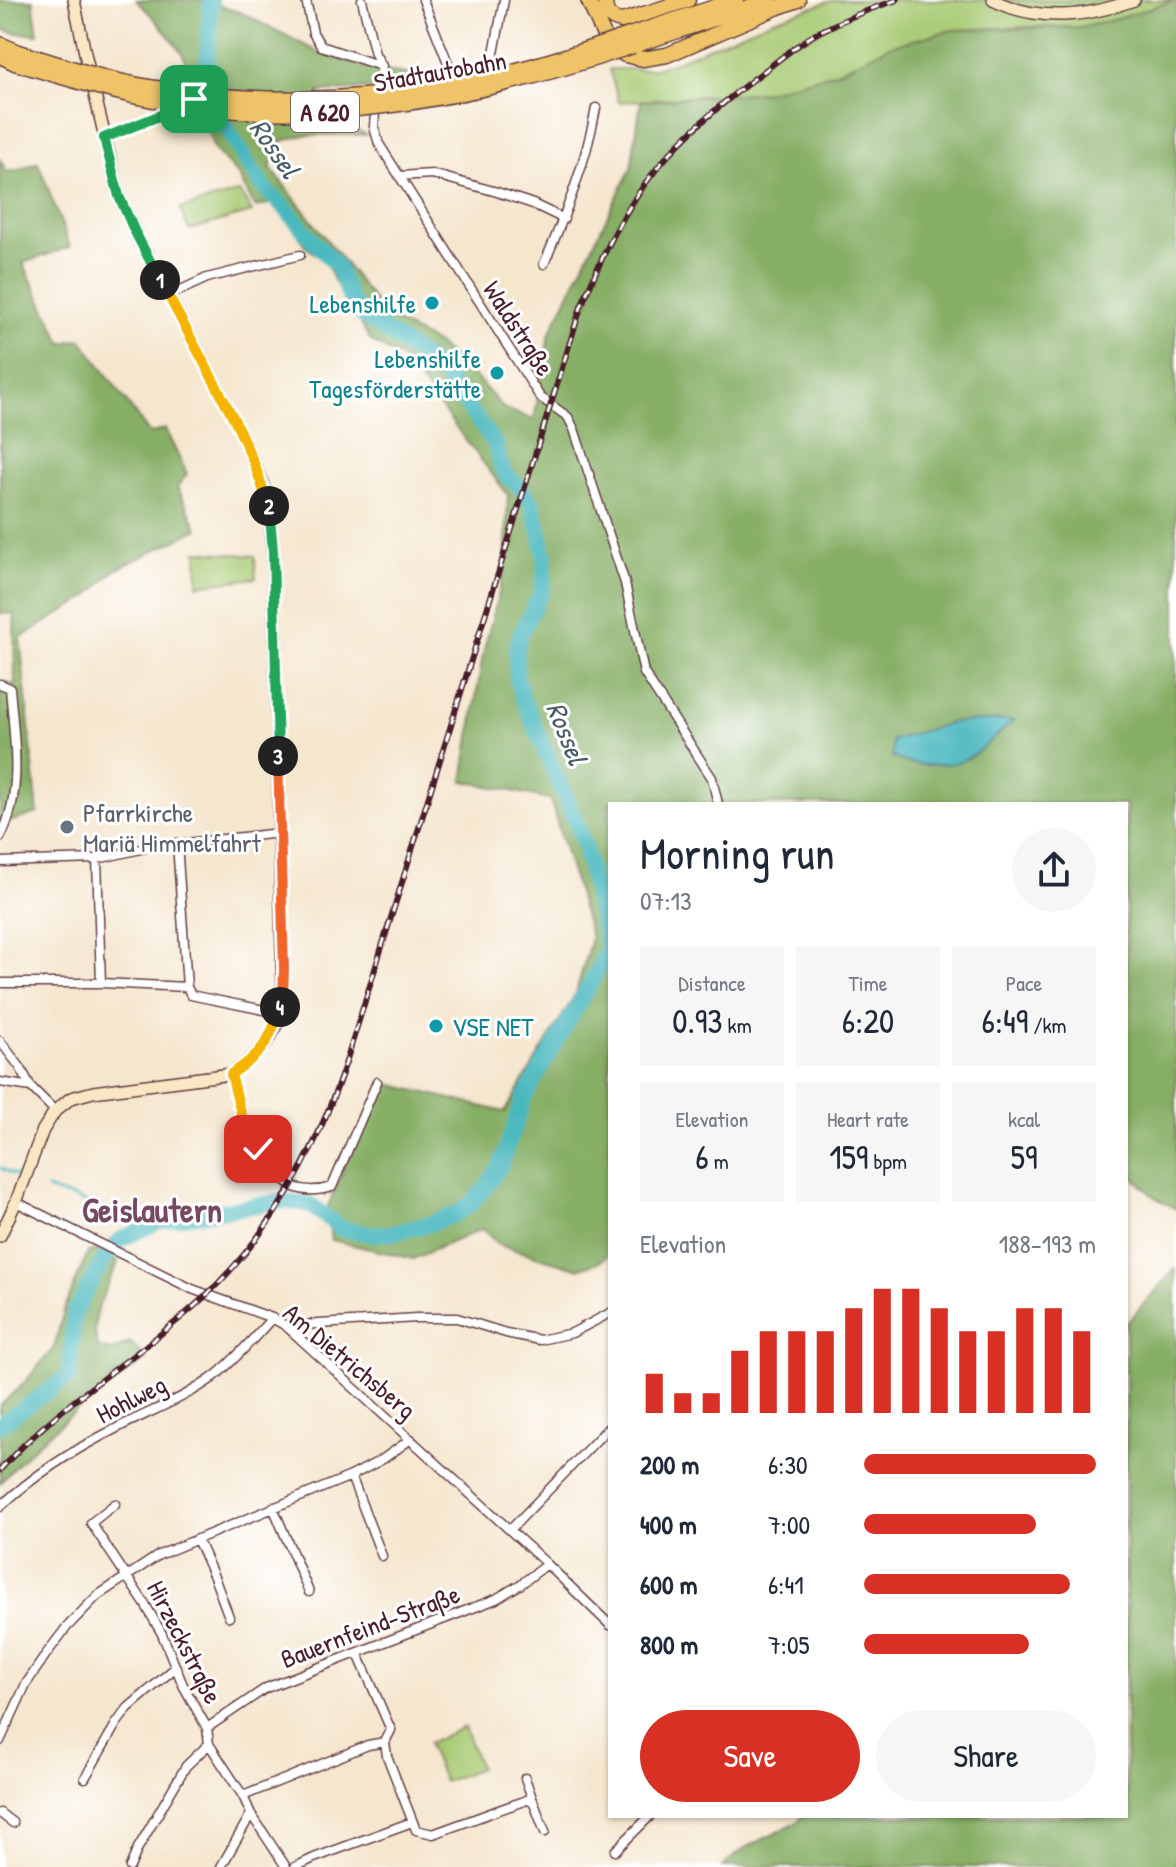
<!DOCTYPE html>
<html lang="en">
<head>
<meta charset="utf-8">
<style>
	:root { --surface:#fff; --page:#f6f6f7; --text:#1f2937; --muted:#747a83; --accent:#d93025 }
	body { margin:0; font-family:"Patrick Hand",sans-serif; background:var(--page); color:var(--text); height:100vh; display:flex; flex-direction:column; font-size:30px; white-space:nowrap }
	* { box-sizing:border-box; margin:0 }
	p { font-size:26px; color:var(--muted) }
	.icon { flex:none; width:44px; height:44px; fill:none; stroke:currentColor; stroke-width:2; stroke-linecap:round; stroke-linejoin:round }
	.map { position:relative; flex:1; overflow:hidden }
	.panel { position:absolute; left:608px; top:802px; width:520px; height:1016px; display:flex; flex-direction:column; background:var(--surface); border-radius:0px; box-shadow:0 2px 6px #0004 }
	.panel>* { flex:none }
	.pin { position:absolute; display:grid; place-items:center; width:68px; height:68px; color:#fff; margin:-34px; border-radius:16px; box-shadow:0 4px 12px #0006 }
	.km { position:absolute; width:40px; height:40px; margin:-20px; border-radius:50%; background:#222; color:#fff; font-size:22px; line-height:40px; text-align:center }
	.round { display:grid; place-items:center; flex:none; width:84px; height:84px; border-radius:42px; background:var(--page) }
	.headline { display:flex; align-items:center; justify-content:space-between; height:136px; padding:0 32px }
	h1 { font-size:44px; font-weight:600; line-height:60px }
	.stats { display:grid; grid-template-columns:repeat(3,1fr); gap:12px; height:136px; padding:8px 32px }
	.stats div { display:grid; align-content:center; border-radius:0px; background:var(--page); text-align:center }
	.stats b { font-size:34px; font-weight:600 }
	.stats small { font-size:22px; font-weight:400 }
	.stats p { font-size:22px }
	.chart { height:224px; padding:16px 32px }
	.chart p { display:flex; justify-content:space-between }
	.chart svg { width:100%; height:144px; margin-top:8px; stroke:var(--accent); stroke-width:6 }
	.button { display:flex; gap:16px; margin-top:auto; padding:16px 32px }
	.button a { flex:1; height:92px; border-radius:48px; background:var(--accent); color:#fff; font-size:32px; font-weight:600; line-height:92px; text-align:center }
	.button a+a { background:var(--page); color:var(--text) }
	ul { padding:0 32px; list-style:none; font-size:26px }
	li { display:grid; grid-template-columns:128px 96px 1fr; align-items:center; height:60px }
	li i { height:20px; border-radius:10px; background:var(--accent) }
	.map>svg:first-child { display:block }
</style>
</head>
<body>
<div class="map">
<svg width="1176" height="1867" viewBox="0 0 1176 1867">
	<rect width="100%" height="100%" fill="#fff"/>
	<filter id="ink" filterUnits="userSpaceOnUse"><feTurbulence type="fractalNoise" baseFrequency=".0125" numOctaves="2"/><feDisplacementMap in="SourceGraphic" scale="16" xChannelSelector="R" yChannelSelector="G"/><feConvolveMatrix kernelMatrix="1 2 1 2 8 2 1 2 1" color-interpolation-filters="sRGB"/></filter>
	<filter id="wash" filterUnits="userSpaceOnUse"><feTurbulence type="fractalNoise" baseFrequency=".006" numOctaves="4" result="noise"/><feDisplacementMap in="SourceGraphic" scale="32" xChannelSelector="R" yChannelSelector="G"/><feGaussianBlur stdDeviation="1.8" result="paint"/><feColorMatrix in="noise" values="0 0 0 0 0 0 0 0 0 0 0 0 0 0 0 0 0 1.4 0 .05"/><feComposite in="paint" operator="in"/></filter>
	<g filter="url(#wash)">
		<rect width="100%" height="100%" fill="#f5e6ce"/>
		<path fill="#a8ca73" stroke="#79744f" stroke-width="2" d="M834,0H1173L1120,18L1081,27H1028L952,30L890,46L837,72L765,92L619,102L609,69H651L672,63L773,20Z
			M240,192L252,212L189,230L180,209Z
			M197,551L255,556L256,578L198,585Z
			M464,1727L480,1768L444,1782L428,1743Z"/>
		<path fill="#86ae65" stroke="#686648" stroke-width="2" d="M0,0H33L38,34L16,33L0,29Z
			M136,0H215L222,7L242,13L318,52L367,68L440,79L353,90L319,92L321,125L351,128L368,135H304L282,141L270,167L387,317L436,343L469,370L503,408L534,420L549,335L631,168L641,101L765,92L837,72L890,46L952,30L1081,27L1103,23L1176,0V1209L1153,1196L1126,1170V804H610V1253L601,1261L579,1269L499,1245L482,1229L413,1259L331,1240L327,1209L355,1141L384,1083L505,1112L576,993L591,938L550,799L463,781L483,654L505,569L508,495L405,361L371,341L335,282L325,261L305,246L284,209L276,202L255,207L238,175L214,149L182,52L154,18Z
			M0,160L7,172L18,170L38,162L70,247L23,263L62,343L81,339L150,434L165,429L187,474L177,487L198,529L115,570L89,596L20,638L38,813L0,825V681L15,685L14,614L0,613Z
			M97,1250L118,1262C107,1289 86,1319 99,1348L112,1351L130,1342L147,1359C95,1396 42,1433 0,1483V1406L23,1384L54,1348L64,1310L88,1252Z
			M1176,1268V1867H722L745,1848L798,1822L802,1816H1126V1324Z"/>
		<path fill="#47b7be" stroke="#486b74" stroke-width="2" d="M1014,720C1001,731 989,744 976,753C956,769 914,768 892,757V740L954,722Z"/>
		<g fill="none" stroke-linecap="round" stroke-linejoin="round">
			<path stroke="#47b7be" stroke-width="3" d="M0,1168L17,1176
				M47,1189L120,1214L159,1221"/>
			<path stroke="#47b7be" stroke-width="16" d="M0,1425L69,1376L74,1314L102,1262L120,1240L159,1221L282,1201L309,1204L342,1229L372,1234L392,1233L429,1224L454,1215L470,1205L486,1187L500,1167L525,1096L594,977L603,960L607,946L584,844L573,815L523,699L517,679L516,651L520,635L542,591L544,576L545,558L541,536L532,504L522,489L507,476L501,467L495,444L454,388L435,365L362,315L351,301L337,266L313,241L286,209L265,189L248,164L218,113L210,93L207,67L211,0"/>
		</g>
	</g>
	<g filter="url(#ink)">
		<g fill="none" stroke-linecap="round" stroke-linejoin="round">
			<g stroke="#643d43" stroke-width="11">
				<path id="street" d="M306,0L313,33L321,46L381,66
					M362,0L375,54L382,66L376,100L374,127L379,144L540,397L568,417L574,429L625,583L644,673L712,778L718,804
					M423,0L454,78L462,77
					M483,73L490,70L492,64L504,0
					M104,138L181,106
					M399,176L432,174L497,192L533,204L564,219
					M544,264C566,213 586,163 596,108
					M168,296L207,278L300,255
					M0,684L10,688C14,737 24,793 0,838
					M177,843L187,987
					M97,859L101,983
					M0,862L97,859L150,847L280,833
					M0,983H101L187,987L191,995L200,997L279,1013
					M0,1041L20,1067L31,1087L55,1111
					M231,1074C243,1117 254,1159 293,1186
					M0,1082L31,1087
					M294,1187C307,1192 319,1191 332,1187L377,1082
					M16,1202L192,1289L272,1318L286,1326L547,1564L610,1625
					M286,1326L417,1318H457L506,1333L540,1340L572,1333L610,1313
					M351,1476L382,1556
					M115,1504L91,1523L145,1604L162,1634L183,1685L207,1728L209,1744L243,1796L251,1814L286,1867
					M0,1507C35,1474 75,1449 117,1428C150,1411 186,1398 215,1376C236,1359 254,1338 272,1318
					M273,1507L309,1592
					M510,1530L610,1426
					M197,1539L214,1577L229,1617
					M358,1654L391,1730L385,1742L387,1756L416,1830L433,1834L532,1798L545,1832
					M207,1728L266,1688L496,1599L521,1584L547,1564
					M0,1741L26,1684L47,1653L66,1628L97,1596L159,1555L351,1476L383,1459L411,1439
					M85,1778L116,1724L128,1708L176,1667
					M525,1778L532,1798
					M243,1796L368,1745L385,1742
					M0,1813L13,1823
					M615,1851L650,1816
					M130,1867L138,1848L186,1766L209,1744
					M221,1867L251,1814
					M295,1867L314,1858L412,1822"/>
			</g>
			<g stroke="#643d43" stroke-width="14">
				<path id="secondary" d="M993,0C1039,23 1087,17 1134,0
					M0,1236L16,1202L43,1130L55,1111L71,1098L93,1092L231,1074C248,1063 266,1048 275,1028C279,1019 280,1007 283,997L273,558L269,507L263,485L254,463L234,419L136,234L119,196L86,58L74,0"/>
			</g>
			<g stroke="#643d43" stroke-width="17">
				<path id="highway" d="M588,0L606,40L615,49L625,55L643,59L667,55L776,8L798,0
					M605,0C605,13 609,19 622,21L688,0
					M629,35L736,0
					M0,44L19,52
					M633,46L770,0
					M0,56L15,63"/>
			</g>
			<use href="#street" stroke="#fff" stroke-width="8"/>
			<use href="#secondary" stroke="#f9e7c3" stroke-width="11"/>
			<use href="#highway" stroke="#efc469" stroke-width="14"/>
			<g stroke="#4a1f2b" stroke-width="6">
				<path id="rail" d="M0,1470C58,1404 135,1360 200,1301C272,1235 317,1151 347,1059L581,307C601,258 624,208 658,167C689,130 728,98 767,69C785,55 803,40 823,30C847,18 872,8 897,0"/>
			</g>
			<use href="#rail" stroke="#fff" stroke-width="3" stroke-dasharray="9" stroke-linecap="butt"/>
			<g stroke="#643d43" stroke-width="17" stroke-linecap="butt">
				<path id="highway-bridge" d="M19,52C62,65 105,80 149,87C261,106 378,101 489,77C536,66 583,51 629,35
					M15,63C56,75 96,88 138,97C305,134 474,100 633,46"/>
			</g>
			<use href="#highway-bridge" stroke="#efc469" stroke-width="14"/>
		</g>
	</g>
	<g fill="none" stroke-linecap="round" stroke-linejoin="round" filter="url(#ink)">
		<g stroke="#fff" stroke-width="16">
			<path id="split-1" d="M160,280L134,230L119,196L104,138L166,113L194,99"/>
		</g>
		<g stroke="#fff" stroke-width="16">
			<path id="split-2" d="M160,280L234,419L254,463L269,506"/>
		</g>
		<g stroke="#fff" stroke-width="16">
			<path id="split-3" d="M269,506L273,551L278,756"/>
		</g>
		<g stroke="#fff" stroke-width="16">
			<path id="split-4" d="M278,756L284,969L283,997L280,1007"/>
		</g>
		<g stroke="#fff" stroke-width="16">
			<path id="split-5" d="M258,1149L241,1113L231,1074C260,1056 271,1041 280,1007"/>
		</g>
		<use href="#split-1" stroke="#22a559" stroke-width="10"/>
		<use href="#split-2" stroke="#f5b400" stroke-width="10"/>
		<use href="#split-3" stroke="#22a559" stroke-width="10"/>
		<use href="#split-4" stroke="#f0652b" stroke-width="10"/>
		<use href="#split-5" stroke="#f5b400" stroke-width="10"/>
	</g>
	<g fill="#0f9aa8" stroke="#fff" stroke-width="3">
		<circle cx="432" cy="303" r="8"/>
		<circle cx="497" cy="373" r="8"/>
		<circle cx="436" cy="1026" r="8"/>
	</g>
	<circle fill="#6b7280" stroke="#fff" stroke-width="3" cx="67" cy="827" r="8"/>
	<g text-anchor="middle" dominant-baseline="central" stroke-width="6" stroke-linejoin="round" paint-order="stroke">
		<rect fill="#fff" stroke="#80626b" stroke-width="2" x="291" y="92" width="68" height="40" rx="6"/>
		<g font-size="24" font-weight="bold" fill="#4a1f2b">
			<text x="325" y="112">A 620</text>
		</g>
		<g font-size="26" fill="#4a1f2b" stroke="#fff">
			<text transform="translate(440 71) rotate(-10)">Stadtautobahn</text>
			<text transform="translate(519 328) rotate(57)">Waldstraße</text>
			<text transform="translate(350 1361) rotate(40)">Am Dietrichsberg</text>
			<text transform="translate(131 1399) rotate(-27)">Hohlweg</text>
			<text transform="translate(370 1626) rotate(-21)">Bauernfeind-Straße</text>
			<text transform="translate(185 1642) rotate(63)">Hirzeckstraße</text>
		</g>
		<g font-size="26" fill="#0d838f" stroke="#fff" text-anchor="end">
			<text x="416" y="303">Lebenshilfe</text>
			<text x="481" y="358">Lebenshilfe<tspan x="481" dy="30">Tagesförderstätte</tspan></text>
			<text x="452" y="1026" text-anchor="start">VSE NET</text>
		</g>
		<g font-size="26" fill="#5b616d" stroke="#fff" text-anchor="start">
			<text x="83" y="812">Pfarrkirche<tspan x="83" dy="30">Mariä Himmelfahrt</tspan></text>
		</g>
		<g font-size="28" font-style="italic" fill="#495c66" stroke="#fff">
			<text transform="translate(275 148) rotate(55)">Rossel</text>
			<text transform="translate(567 733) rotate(68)">Rossel</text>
		</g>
		<g font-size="34" font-weight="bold" fill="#754a60" stroke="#fff">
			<text x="152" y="1210">Geislautern</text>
		</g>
	</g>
</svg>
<div class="pin" style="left:194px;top:99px;background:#1e9e55"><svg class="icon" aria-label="arrive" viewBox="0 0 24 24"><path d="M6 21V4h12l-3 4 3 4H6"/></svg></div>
<div class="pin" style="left:258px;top:1149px;background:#d93025"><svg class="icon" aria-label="check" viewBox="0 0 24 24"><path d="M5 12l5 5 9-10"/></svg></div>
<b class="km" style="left:160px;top:280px">1</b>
<b class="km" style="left:269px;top:506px">2</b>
<b class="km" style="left:278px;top:756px">3</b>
<b class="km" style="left:280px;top:1007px">4</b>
<section class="panel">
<div class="headline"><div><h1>Morning run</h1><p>07:13</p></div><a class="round"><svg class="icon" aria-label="share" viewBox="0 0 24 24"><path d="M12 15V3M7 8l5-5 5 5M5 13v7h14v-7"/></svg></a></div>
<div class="stats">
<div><p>Distance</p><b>0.93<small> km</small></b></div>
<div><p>Time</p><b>6:20</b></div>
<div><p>Pace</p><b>6:49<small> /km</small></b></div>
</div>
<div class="stats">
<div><p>Elevation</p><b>6<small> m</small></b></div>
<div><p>Heart rate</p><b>159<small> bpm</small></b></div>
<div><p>kcal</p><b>59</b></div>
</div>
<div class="chart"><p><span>Elevation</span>188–193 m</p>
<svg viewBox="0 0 160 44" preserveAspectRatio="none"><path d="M5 44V32M15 44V38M25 44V38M35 44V25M45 44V19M55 44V19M65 44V19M75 44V12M85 44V6M95 44V6M105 44V12M115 44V19M125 44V19M135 44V12M145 44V12M155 44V19"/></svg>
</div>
<ul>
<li><b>200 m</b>6:30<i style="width:100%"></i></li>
<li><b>400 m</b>7:00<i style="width:74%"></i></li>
<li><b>600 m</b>6:41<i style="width:89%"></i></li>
<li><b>800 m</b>7:05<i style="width:71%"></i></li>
</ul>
<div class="button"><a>Save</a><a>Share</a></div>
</section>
</div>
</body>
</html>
